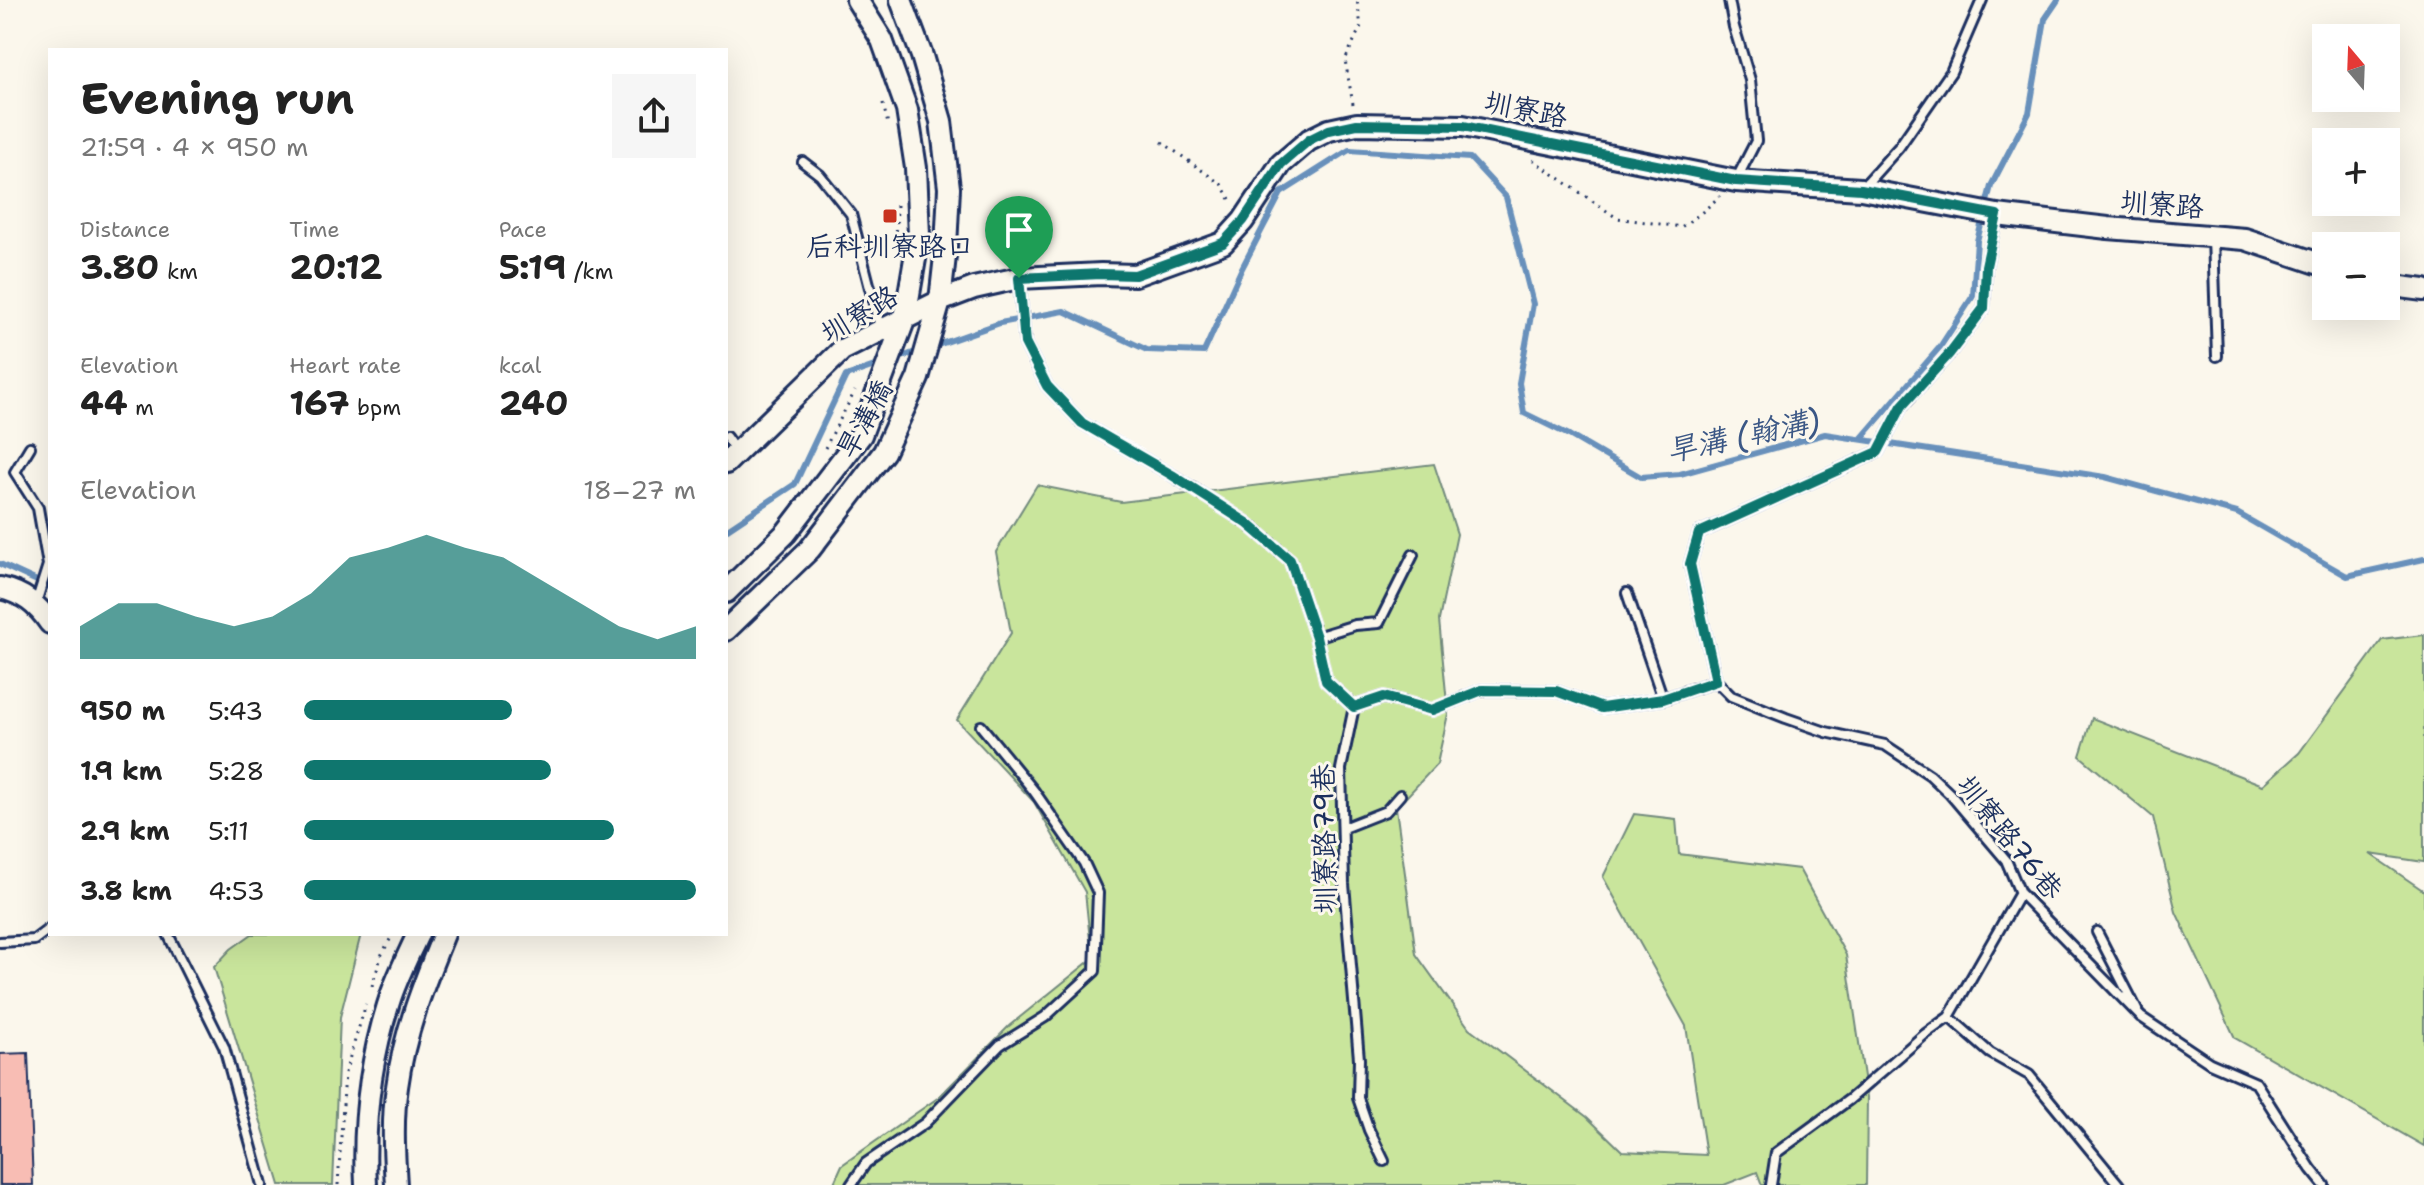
<!DOCTYPE html>
<html lang="en">
<head>
<meta charset="utf-8">
<style>
	:root { --surface:#fff; --page:#f6f6f6; --text:#222; --muted:#767676; --accent:#0f766e }
	body { margin:0; font-family:"Shantell Sans","LXGW WenKai TC",sans-serif; background:var(--page); color:var(--text); height:100vh; display:flex; flex-direction:column; font-size:30px; white-space:nowrap }
	* { box-sizing:border-box; margin:0 }
	p { font-size:26px; color:var(--muted) }
	.icon { flex:none; width:44px; height:44px; fill:none; stroke:currentColor; stroke-width:2; stroke-linecap:round; stroke-linejoin:round }
	.map { position:relative; flex:1; overflow:hidden }
	.side { position:absolute; left:48px; top:48px; width:680px; height:888px; display:flex; flex-direction:column; background:var(--surface); border-radius:0px; box-shadow:0 8px 32px #0002 }
	.side>* { flex:none }
	.needle { width:52px; rotate:341deg }
	.fabs { position:absolute; left:2312px; top:24px; display:grid; gap:16px }
	.fabs a { display:grid; place-items:center; width:88px; height:88px; border-radius:0px; background:var(--surface); box-shadow:0 8px 32px #0002; font-size:40px }
	.pin { position:absolute; display:grid; place-items:center; width:68px; height:68px; color:#fff; margin:-82px -34px; border-radius:50% 50% 50% 0; rotate:-45deg; box-shadow:0 0 8px #0007 }
	.pin .icon { rotate:45deg }
	.round { display:grid; place-items:center; flex:none; width:84px; height:84px; border-radius:0px; background:var(--page) }
	.headline { display:flex; align-items:center; justify-content:space-between; height:136px; padding:0 32px }
	h1 { font-size:44px; font-weight:700; line-height:60px }
	.stats { display:grid; grid-template-columns:repeat(3,1fr); gap:12px; height:136px; padding:8px 32px }
	.stats div { display:grid; align-content:center }
	.stats b { font-size:34px; font-weight:700 }
	.stats small { font-size:22px; font-weight:400 }
	.stats p { font-size:22px }
	.chart { height:224px; padding:16px 32px }
	.chart p { display:flex; justify-content:space-between }
	.chart svg { width:100%; height:144px; margin-top:8px; fill:var(--accent); opacity:.7 }
	ul { padding:0 32px; list-style:none; font-size:26px }
	li { display:grid; grid-template-columns:128px 96px 1fr; align-items:center; height:60px }
	li i { height:20px; border-radius:10px; background:var(--accent) }
	.map>svg:first-child { display:block }
</style>
</head>
<body>
<div class="map">
<svg width="2424" height="1185" viewBox="0 0 2424 1185">
	<defs>
		<filter id="shadow"><feDropShadow dx="-7" dy="7" stdDeviation="0" flood-color="#0004"/></filter>
	</defs>
	<rect width="100%" height="100%" fill="#fbf7ec"/>
	<filter id="ink" filterUnits="userSpaceOnUse"><feTurbulence type="fractalNoise" baseFrequency=".0125" numOctaves="2"/><feDisplacementMap in="SourceGraphic" scale="16" xChannelSelector="R" yChannelSelector="G"/><feConvolveMatrix kernelMatrix="1 2 1 2 8 2 1 2 1" color-interpolation-filters="sRGB"/></filter>
	<g filter="url(#ink)">
		<path fill="#c9e59c" stroke="#728a7d" stroke-width="2" d="M1434,464L1457,534L1439,620L1448,714L1437,764L1396,808L1416,954L1469,1028L1587,1117L1622,1151L1706,1155L1686,1026L1603,877L1634,814L1676,819L1679,854L1799,869L1846,955L1867,1097L1866,1185H1762L1757,1172L1724,1185H833L842,1165L939,1097L1009,1026L1092,959L1085,892L1034,802L957,720L1011,633L996,552L1037,485L1121,502Z
			M2424,635V862L2370,854L2424,891V1146L2235,1038L2176,912L2153,817L2080,756L2092,718L2263,785L2299,753L2382,640Z
			M252,934H361L340,1017L333,1185H280L214,967L231,949Z"/>
		<g fill="none" stroke-linecap="round" stroke-linejoin="round">
			<path stroke="#6790bb" stroke-width="6" d="M932,347L1000,323L1064,311L1147,350L1204,352L1241,270L1281,193L1349,150L1470,158L1506,197L1533,304L1519,383L1524,413L1569,435L1641,477L1680,474L1825,434L2105,477L2237,513L2347,576L2424,559
				M894,360L921,350
				M1861,439L1940,347L1973,296L1977,241L1991,186L2029,113L2045,19L2058,0
				M726,530L795,484L846,376L883,363
				M0,564L50,587"/>
		</g>
		<path fill="#f8bdb4" stroke="#1b2f5e" stroke-width="2" filter="url(#shadow)" d="M28,1053L33,1185H0V1054Z"/>
		<g fill="none" stroke-linecap="round" stroke-linejoin="round">
			<g stroke="#1b2f5e" stroke-width="14">
				<path id="service" d="M1729,0L1734,27L1750,80L1756,141L1736,180
					M803,162L820,175L851,214L881,331
					M1864,186L1899,147L1951,72L1982,0
					M1997,216L1986,266L1984,308L1949,354L1902,406L1878,452L1699,533L1690,564L1716,681L1731,696L1786,718L1826,732L1885,745L1930,775L1950,794L2006,860L2020,893L2141,1017L2210,1063L2256,1083L2311,1169L2324,1185
					M2213,237L2217,356
					M1019,279L1025,343L1047,386L1082,423L1172,475L1247,523L1290,560L1316,637L1326,681L1354,707L1341,769L1344,884L1359,1059L1358,1098L1369,1130L1384,1161
					M726,437L737,453
					M30,447L15,472L38,508L48,565L36,603
					M1627,593L1663,699
					M1316,637L1355,625L1379,623L1413,555
					M1354,707L1384,697L1432,710L1482,690L1556,691L1602,708L1663,699L1716,681
					M1343,828L1386,811L1400,795
					M2097,932L2137,1010
					M168,934L224,1047L262,1185
					M0,942L34,940L50,928
					M1949,1017L1990,1053L2029,1075L2119,1185
					M851,1185L866,1163L925,1123L1000,1045L1045,1017L1095,971L1098,893L1084,863L1034,791L981,726
					M1771,1185L1776,1153L1850,1099L1924,1035L1949,1017L2020,893"/>
			</g>
			<g stroke="#1b2f5e" stroke-width="26">
				<path id="tertiary" d="M2386,285L2424,290
					M726,463L842,350L940,301L974,288L1019,278L1101,274L1135,275L1223,243L1243,221L1281,164L1309,140L1329,130L1357,124L1463,126L1736,181L1861,189L1997,215L2108,228L2245,239L2326,266
					M0,588C23,593 37,604 50,623
					M726,592L786,533L861,435L905,318L919,235L916,168L907,110L882,40L857,0
					M726,630L810,549L884,452L918,378L940,301L946,247L949,188L941,121L922,56L901,0
					M366,1185C363,1124 370,1061 389,1002C396,979 408,956 418,934
					M396,1185C394,1153 392,1119 397,1087C404,1033 424,983 444,934"/>
			</g>
			<path stroke="#1b2f5e" stroke-width="3" stroke-dasharray="2 6" stroke-linecap="butt" d="M883,104L888,124
				M1353,104L1345,60L1361,26L1357,0
				M1162,142L1221,184L1233,204
				M1533,160L1617,218L1681,227L1700,214L1720,196
				M896,247L897,203
				M825,448L855,391
				M372,986L382,954L393,934
				M338,1185L345,1073L366,1004"/>
			<use href="#service" stroke="#fbf7ec" stroke-width="8"/>
			<use href="#tertiary" stroke="#fbf7ec" stroke-width="20"/>
		</g>
	</g>
	<g fill="none" stroke-linecap="round" stroke-linejoin="round" filter="url(#ink)">
		<g stroke="#fff" stroke-width="16">
			<path id="route" d="M1357,124L1463,126L1736,181L1861,189L1997,215L1986,266L1984,308L1949,354L1902,406L1878,452L1699,533L1690,564L1716,681L1663,699L1602,708L1556,691L1482,690L1432,710L1384,697L1354,707L1326,681L1316,637L1290,560L1247,523L1172,475L1082,423L1047,386L1025,343L1019,278L1101,274L1135,275L1223,243L1243,221L1281,164L1309,140L1329,130Z"/>
		</g>
		<use href="#route" stroke="#0f766e" stroke-width="10"/>
	</g>
	<rect fill="#c8321e" stroke="#fbf7ec" stroke-width="3" x="882" y="208" width="16" height="16" rx="4"/>
	<g text-anchor="middle" dominant-baseline="central" stroke-width="6" stroke-linejoin="round" paint-order="stroke">
		<g font-size="28" fill="#1b2f5e" stroke="#fbf7ec">
			<text transform="translate(1526 109) rotate(11)">圳寮路</text>
			<text transform="translate(2162 204) rotate(4)">圳寮路</text>
			<text transform="translate(859 314) rotate(-31)">圳寮路</text>
			<text transform="translate(864 419) rotate(-61)">旱溝橋</text>
			<text transform="translate(2010 837) rotate(51)">圳寮路76巷</text>
			<text transform="translate(1324 839) rotate(-91)">圳寮路79巷</text>
		</g>
		<g font-size="28" fill="#1b2f5e" stroke="#fbf7ec">
			<text x="890" y="246">后科圳寮路口</text>
		</g>
		<g font-size="30" font-style="italic" fill="#3b5785" stroke="#fbf7ec">
			<text transform="translate(1743 435) rotate(-12)">旱溝 (翰溝)</text>
		</g>
	</g>
</svg>
<div class="fabs">
<a><svg class="needle" viewBox="-14 -14 28 28"><path d="M0-13l5 13h-10z" fill="#e53935"/><path d="M0 13l5-13h-10z" fill="#767676"/></svg></a>
<a>+</a>
<a>−</a>
</div>
<div class="pin" style="left:1019px;top:278px;background:#1e9e55"><svg class="icon" aria-label="arrive" viewBox="0 0 24 24"><path d="M6 21V4h12l-3 4 3 4H6"/></svg></div>
<section class="side">
<div class="headline"><div><h1>Evening run</h1><p>21:59 · 4 × 950 m</p></div><a class="round"><svg class="icon" aria-label="share" viewBox="0 0 24 24"><path d="M12 15V3M7 8l5-5 5 5M5 13v7h14v-7"/></svg></a></div>
<div class="stats">
<div><p>Distance</p><b>3.80<small> km</small></b></div>
<div><p>Time</p><b>20:12</b></div>
<div><p>Pace</p><b>5:19<small> /km</small></b></div>
</div>
<div class="stats">
<div><p>Elevation</p><b>44<small> m</small></b></div>
<div><p>Heart rate</p><b>167<small> bpm</small></b></div>
<div><p>kcal</p><b>240</b></div>
</div>
<div class="chart"><p><span>Elevation</span>18–27 m</p>
<svg viewBox="0 0 160 44" preserveAspectRatio="none"><path d="M0 44V34L10 27L20 27L30 31L40 34L50 31L60 24L70 13L80 10L90 6L100 10L110 13L120 20L130 27L140 34L150 38L160 34V44z"/></svg>
</div>
<ul>
<li><b>950 m</b>5:43<i style="width:53%"></i></li>
<li><b>1.9 km</b>5:28<i style="width:63%"></i></li>
<li><b>2.9 km</b>5:11<i style="width:79%"></i></li>
<li><b>3.8 km</b>4:53<i style="width:100%"></i></li>
</ul>
</section>
</div>
</body>
</html>
